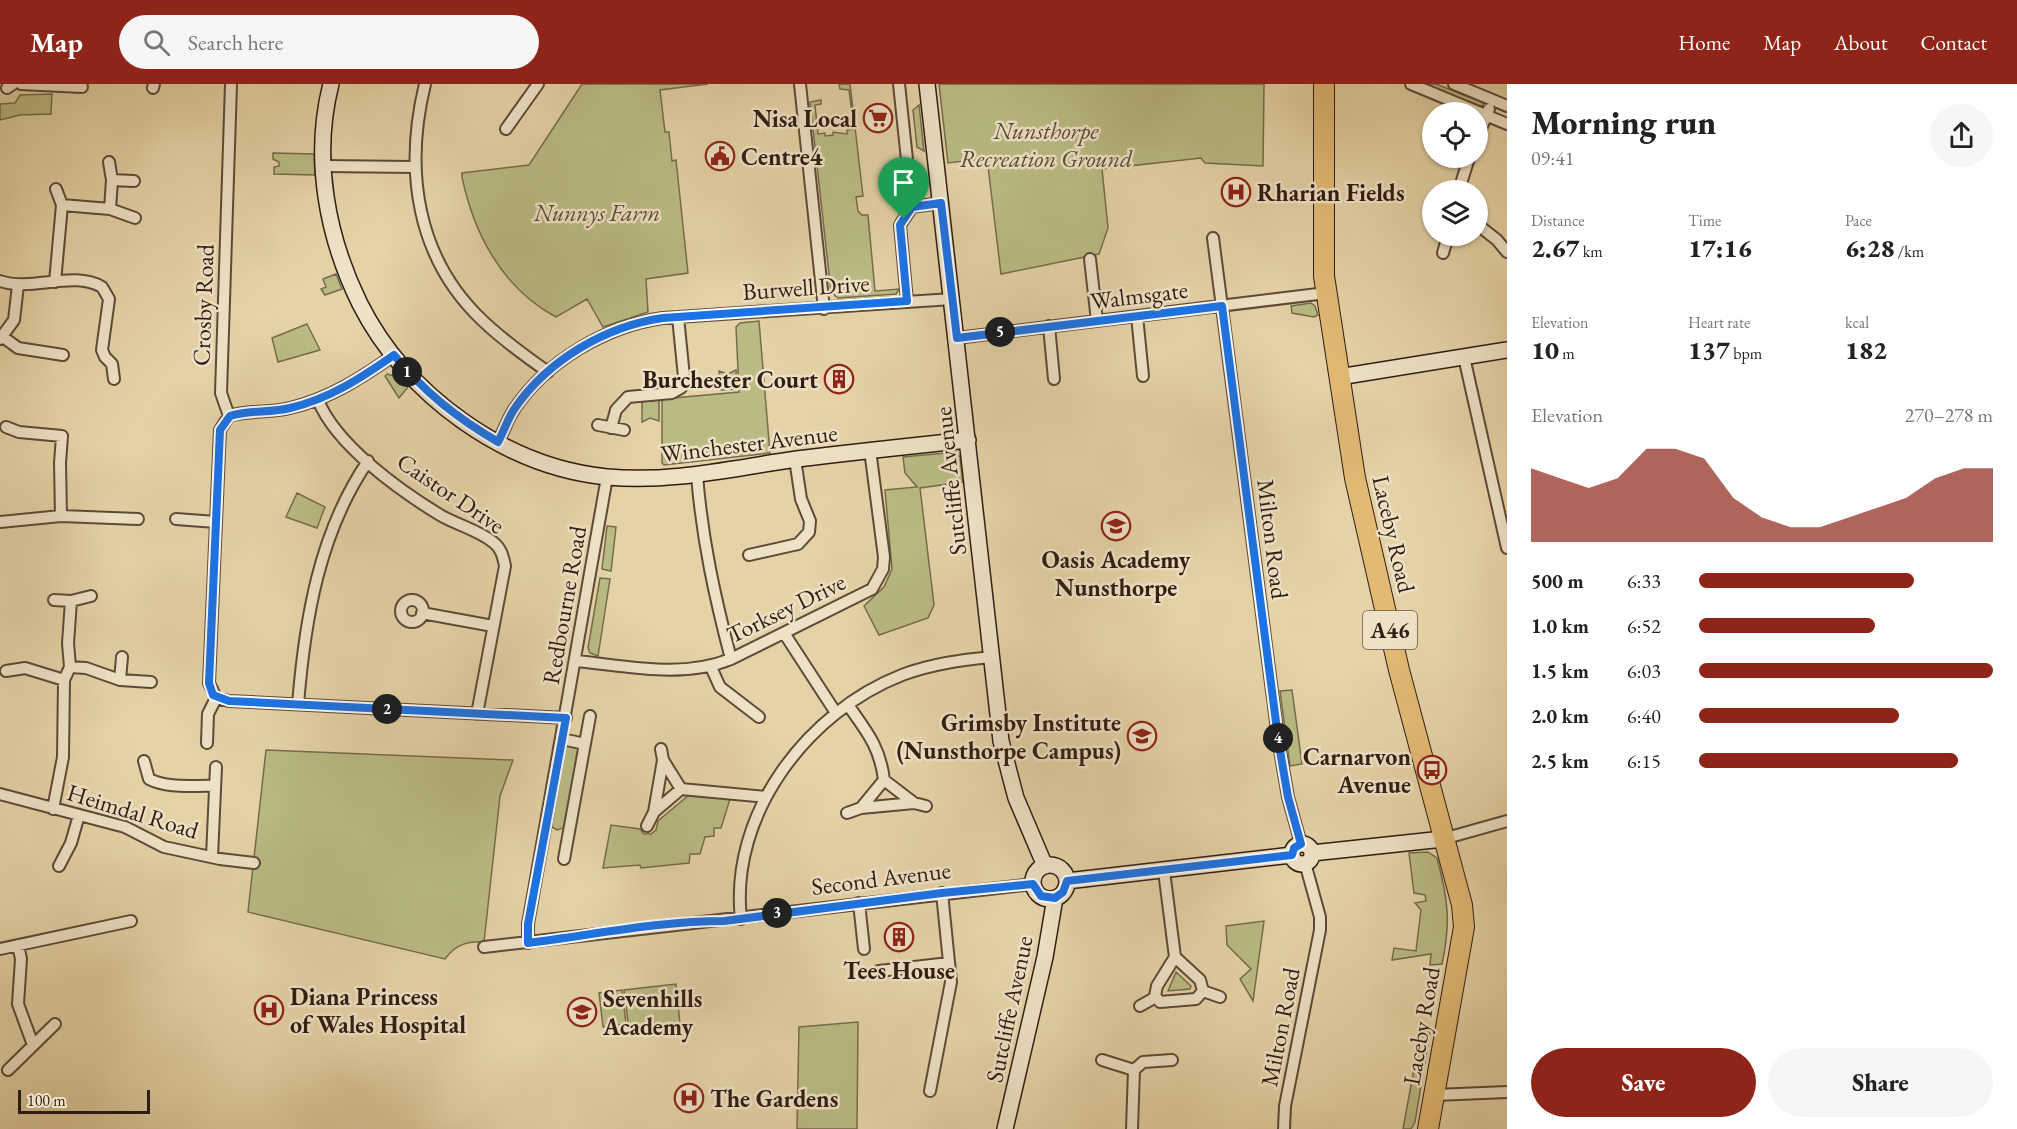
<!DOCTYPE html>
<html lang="en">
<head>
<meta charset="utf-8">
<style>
	:root { --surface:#fff; --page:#f6f6f6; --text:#222; --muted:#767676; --accent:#8f2418 }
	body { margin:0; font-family:"EB Garamond",serif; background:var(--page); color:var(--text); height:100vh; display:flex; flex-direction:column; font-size:22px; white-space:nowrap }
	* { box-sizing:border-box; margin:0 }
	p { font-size:20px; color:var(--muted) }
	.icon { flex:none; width:33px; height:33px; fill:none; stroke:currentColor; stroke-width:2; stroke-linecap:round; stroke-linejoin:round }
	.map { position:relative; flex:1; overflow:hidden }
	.sheet { display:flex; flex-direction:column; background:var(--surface); width:510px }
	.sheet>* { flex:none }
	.fabs { position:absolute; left:1422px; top:18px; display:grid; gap:12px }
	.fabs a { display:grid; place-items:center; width:66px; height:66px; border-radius:50%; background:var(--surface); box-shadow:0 2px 4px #0004; font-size:30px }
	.scale { position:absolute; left:18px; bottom:15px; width:132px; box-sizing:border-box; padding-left:6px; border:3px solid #301d13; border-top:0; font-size:16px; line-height:21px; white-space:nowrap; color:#301d13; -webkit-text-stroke:4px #eee2c6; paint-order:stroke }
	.pin { position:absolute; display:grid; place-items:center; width:51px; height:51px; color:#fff; margin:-62px -26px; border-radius:50% 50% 50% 0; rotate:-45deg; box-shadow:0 0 6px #0007 }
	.pin .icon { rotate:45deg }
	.km { position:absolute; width:30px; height:30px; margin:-15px; border-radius:50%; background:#222; color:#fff; font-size:16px; line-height:30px; text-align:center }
	.round { display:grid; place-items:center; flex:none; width:63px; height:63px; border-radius:32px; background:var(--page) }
	.overview { display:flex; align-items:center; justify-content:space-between; height:102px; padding:0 24px }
	h1 { font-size:33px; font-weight:800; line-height:45px }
	.stats { display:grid; grid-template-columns:repeat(3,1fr); gap:9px; height:102px; padding:6px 24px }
	.stats div { display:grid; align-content:center }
	.stats b { font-size:26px; font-weight:800 }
	.stats small { font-size:16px; font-weight:400 }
	.stats p { font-size:16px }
	.chart { height:168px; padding:12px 24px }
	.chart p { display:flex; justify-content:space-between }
	.chart svg { width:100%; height:108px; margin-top:6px; fill:var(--accent); opacity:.7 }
	.action { display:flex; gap:12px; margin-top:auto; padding:12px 24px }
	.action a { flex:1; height:69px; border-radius:36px; background:var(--accent); color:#fff; font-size:24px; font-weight:800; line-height:69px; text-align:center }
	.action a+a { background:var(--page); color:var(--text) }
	ul { padding:0 24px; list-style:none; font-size:20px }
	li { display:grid; grid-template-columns:96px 72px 1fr; align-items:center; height:45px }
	li i { height:15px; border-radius:8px; background:var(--accent) }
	header { display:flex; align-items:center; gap:36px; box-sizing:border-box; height:84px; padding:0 30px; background:var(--accent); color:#fff }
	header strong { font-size:28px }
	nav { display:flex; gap:33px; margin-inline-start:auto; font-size:21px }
	.search { width:420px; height:54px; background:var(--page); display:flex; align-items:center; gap:15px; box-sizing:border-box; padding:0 21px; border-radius:33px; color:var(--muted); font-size:22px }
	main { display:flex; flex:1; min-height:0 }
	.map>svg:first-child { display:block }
</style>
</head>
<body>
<header>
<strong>Map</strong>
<div class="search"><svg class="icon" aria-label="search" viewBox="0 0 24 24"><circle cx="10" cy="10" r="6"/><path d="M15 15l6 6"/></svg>Search here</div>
<nav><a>Home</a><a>Map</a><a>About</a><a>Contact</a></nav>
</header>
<main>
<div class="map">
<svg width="1507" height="1045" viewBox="0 0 1507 1045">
	<rect width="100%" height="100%" fill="#e5d3a7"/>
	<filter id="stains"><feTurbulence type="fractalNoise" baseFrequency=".00333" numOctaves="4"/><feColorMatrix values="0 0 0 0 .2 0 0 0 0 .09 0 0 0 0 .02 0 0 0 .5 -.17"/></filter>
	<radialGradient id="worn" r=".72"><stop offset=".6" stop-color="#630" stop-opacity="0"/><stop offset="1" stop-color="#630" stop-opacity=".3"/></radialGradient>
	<path fill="#babb84" stroke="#756c4c" stroke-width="1.5" d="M582,0H708L660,6L665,48H669L672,77L676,76L688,189L646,195L648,228L603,243L587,215L556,233C502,204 474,150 462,93V89L529,81Z
		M839,0H850L863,112L856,113L858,127L862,131H868L875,207L899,205L896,210L838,214L831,208L810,18L821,16V20L815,21L818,50L825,49V52L833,51V48L847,50V46L854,45L849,6L840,5Z
		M939,0H1264L1263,82L1205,79L1201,74L1102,85L1108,144L1099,170L1001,190L987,74L948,79Z
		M1421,0H1436L1482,18L1484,23Z
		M52,10L51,30L20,31L0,36V20L15,19L20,11Z
		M919,21L924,67L917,63L913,26Z
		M273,69L314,70L315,91L274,90V83L279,82V78L273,75Z
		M336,190L342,205L325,211L321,205L326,203L323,195Z
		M1311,219L1315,222L1318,231L1314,233L1292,229L1291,222Z
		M759,237L770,369L664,381L662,379V315L739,308L736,243L740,239Z
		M307,240L320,266L278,278L272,254Z
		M736,286L737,305L721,306L719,287L728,290Z
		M387,290L398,293L408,303L399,314L385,292Z
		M659,315V337L650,334L642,338V317Z
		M956,368L960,373L963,398L920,404L934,521L928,534L879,551L864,522L884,503L892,485L885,406L917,403L905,389L903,373Z
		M297,409L325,423L317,444L286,433Z
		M607,442L616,443L611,487L602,485Z
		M600,494L610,495L598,572L590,569L588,564Z
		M1292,606L1302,680L1290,682L1280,607Z
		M568,661L578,663L580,666L566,743L557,746L552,743V738L565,664Z
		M266,666L513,676L500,712L484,858C467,857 455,861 445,875L248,828Z
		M689,711L730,715L721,744H714V752L705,753L700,770H690L689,779L641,784L640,781L603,784L611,741L640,745L644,750H651L656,746L658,737Z
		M1428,768L1437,774C1448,814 1451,839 1442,880L1430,881L1431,870L1392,876L1394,864L1416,867L1421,826L1415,819L1426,817L1425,811L1414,809L1409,769Z
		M1264,837L1253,917L1240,895L1251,885L1227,861L1226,842Z
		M1176,888L1191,902L1190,905L1168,907Z
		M676,900L680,940L629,946L624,906Z
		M622,906L626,940L603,943L599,909Z
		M858,938L857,1045H797L799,943Z
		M1422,941L1430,948L1415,1038L1411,1045H1403Z"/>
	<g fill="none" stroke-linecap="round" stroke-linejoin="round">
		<g stroke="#5d4a38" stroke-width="14">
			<path id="street" d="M21,0L82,3
				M425,0C404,86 416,174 483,237C503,256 525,272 548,288
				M800,0L824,225
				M899,0L912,123L900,141L907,217
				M1411,0L1507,40
				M1454,0L1507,22
				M7,4L13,0
				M153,4L154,0
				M506,45L538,0
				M1478,52L1489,25
				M323,82L414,83
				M112,96L134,97
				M1459,106L1469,74
				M62,121L110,125L112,96L109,78
				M912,123L941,119
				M110,125L135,134
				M1478,141L1497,156L1507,168
				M1213,154L1279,661L1288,713L1301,760
				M1443,169L1448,152
				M1090,175L1097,237
				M0,197C32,208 73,186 102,203L109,215L102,266L105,273L112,280L114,295
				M55,198L62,121L56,105
				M1137,232L1143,292
				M1049,242L1054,295
				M3,253L18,264L63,271
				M957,254L1326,209
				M0,255L14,236L18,201
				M1464,273L1507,464
				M318,316C336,361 399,406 440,431C457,441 478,446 493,458C501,464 503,472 505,482L477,630
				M229,332C248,326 271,329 290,324C329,315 361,294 394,271
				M598,341L624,346
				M6,343L19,348L62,352L60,379L61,432
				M611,344L616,326L628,313L672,309L681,304L684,293L678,233
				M498,358C504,347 508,334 515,324C547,277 606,242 663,234L952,215
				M697,391C702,455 715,514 731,575
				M176,435L216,438
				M0,438L61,432L138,435
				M749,471L798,460L809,448L810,437L801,415L795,375
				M54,516L71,517L68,559L70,583
				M401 527a11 11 0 1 1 22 0a11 11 0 1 1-22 0Z
				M71,517L91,512
				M422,529L493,542
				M784,549L836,629
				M576,577C627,582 682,595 731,575L872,505L883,485L884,473L870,366
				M711,583L720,603L759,633
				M6,587L25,584L64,596
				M120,596L151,598
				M216,614L229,617L566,634
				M298,620C305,535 319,449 368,377
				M848,621C867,648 880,663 884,696L914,719L926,722
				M562,655L585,660
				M207,659L208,630L216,614L209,599L220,346L229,332L221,309L231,0
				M663,676L681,705
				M144,677L149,695C169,705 193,701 215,702
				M0,710L125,743L164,763L220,775L254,779
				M861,724L884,696
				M53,725L63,673L64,596L70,583L86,584L120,596L122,573
				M654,728L663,676L661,665
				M847,729L861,724L914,719
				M647,742L654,728L681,705L766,713
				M1443,755L1507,737
				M212,773L216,683
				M564,775L590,632
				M59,782L71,759L79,731
				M1164,787L1175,873
				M859,819L864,865
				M741,835C729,731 807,628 902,591C931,580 961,576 992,573
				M528,859V840L607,393
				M18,861L21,875L18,920L33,961
				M484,863L1033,800
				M0,865L131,837
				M1175,873L1200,896L1203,907L1196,915L1160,918L1155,912L1157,902Z
				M879,887L949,879
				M1203,907L1220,913
				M1140,922L1156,913
				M1102,976L1134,986L1143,978L1172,976
				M8,986L55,940
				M930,1007L951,898L942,809
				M1435,1011L1507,1008
				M1132,1045L1134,986
				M1284,1045L1285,1022L1320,846V833L1305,779"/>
		</g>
		<g stroke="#301d13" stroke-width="18">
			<path id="secondary" d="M331,0C312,74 327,153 360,220C406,311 505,383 607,393C672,399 733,384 797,375C854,368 911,362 968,356
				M927,0L1001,657L1016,714L1045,782
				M1339,293L1507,266
				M1292 770a10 10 0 1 1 20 0a10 10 0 1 1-20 0Z
				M1312,769L1443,755
				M1033 798a17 17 0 1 1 34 0a17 17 0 1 1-34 0Z
				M1067,797L1292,771
				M1005,1045L1045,873L1055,814"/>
		</g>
		<g stroke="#301d13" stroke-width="22">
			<path id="highway" d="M1324,0V192L1355,394L1399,586L1462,821L1464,843L1428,1045"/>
		</g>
		<use href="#street" stroke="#eee2c6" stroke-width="10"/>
		<use href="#secondary" stroke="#eee2c6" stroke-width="15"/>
		<use href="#highway" stroke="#e2ba74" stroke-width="20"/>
	</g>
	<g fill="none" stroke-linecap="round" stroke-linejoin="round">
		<g stroke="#fff" stroke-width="12">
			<path id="route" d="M941,119L957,254L1222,222L1279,661L1288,713L1301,760L1294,764L1292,771L1067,797L1063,808L1055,814L1041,812L1033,800L942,809L724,837C659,837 593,851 528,859V840L566,634L229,617L213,611L209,599L220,346L230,332C248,326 270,329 290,324C329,315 361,294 394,271C424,308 457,334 498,358C504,347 508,334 515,324C548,276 606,242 663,234L907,217L900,141L912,123Z"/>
		</g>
		<use href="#route" stroke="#1a73e8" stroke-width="8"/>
	</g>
	<defs>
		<g id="supermarket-ring" transform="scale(1.5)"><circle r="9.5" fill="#eee2c6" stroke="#8f2418" stroke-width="1.5"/><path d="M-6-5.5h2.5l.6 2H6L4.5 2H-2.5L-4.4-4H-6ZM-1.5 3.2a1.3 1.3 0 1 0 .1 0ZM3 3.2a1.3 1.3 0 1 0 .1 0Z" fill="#8f2418"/></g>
		<g id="civic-ring" transform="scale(1.5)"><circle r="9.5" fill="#eee2c6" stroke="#8f2418" stroke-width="1.5"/><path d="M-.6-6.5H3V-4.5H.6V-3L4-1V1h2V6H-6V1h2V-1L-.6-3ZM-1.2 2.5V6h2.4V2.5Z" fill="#8f2418"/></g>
		<g id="hospital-ring" transform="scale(1.5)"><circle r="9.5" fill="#eee2c6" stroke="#8f2418" stroke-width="1.5"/><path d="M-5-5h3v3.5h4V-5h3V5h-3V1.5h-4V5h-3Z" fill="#8f2418"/></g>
		<g id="building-ring" transform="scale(1.5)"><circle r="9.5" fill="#eee2c6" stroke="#8f2418" stroke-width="1.5"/><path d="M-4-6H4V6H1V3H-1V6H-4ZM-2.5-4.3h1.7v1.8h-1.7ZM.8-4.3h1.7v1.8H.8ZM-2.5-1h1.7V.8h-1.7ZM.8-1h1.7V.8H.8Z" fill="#8f2418"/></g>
		<g id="school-ring" transform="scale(1.5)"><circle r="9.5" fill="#eee2c6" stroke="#8f2418" stroke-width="1.5"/><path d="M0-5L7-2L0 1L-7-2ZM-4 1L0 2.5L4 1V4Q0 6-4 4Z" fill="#8f2418"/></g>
		<g id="university-ring" transform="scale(1.5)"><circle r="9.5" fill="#eee2c6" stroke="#8f2418" stroke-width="1.5"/><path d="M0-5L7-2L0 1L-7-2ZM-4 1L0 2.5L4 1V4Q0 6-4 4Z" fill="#8f2418"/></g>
		<g id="bus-ring" transform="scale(1.5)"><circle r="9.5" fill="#eee2c6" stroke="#8f2418" stroke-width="1.5"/><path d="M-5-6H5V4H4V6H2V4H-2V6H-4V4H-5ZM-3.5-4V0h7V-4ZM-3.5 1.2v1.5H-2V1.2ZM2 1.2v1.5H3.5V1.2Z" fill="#8f2418"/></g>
	</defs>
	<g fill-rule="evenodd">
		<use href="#supermarket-ring" x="878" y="34"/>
		<use href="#civic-ring" x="720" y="72"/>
		<use href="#hospital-ring" x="1236" y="108"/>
		<use href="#building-ring" x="839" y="295"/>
		<use href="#school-ring" x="1116" y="442"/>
		<use href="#university-ring" x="1142" y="652"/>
		<use href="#bus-ring" x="1432" y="686"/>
		<use href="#building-ring" x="899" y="853"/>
		<use href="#hospital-ring" x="269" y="926"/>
		<use href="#school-ring" x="582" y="928"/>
		<use href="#hospital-ring" x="689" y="1014"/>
	</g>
	<g text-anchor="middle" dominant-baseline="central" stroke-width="5" stroke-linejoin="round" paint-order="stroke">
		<rect fill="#eee2c6" stroke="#695849" stroke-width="1.5" x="1363" y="527" width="54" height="38" rx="4.5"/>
		<g font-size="22" font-weight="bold" fill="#301d13">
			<text x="1390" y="546">A46</text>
		</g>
		<g font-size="24" font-weight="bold" fill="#301d13" stroke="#eee2c6" text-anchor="start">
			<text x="857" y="34" text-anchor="end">Nisa Local</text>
			<text x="741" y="72">Centre4</text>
			<text x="1257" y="108">Rharian Fields</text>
			<text x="818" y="295" text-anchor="end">Burchester Court</text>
			<text x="1116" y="475" text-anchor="middle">Oasis Academy<tspan x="1116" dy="28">Nunsthorpe</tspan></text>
			<text x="1121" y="638" text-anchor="end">Grimsby Institute<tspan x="1121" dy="28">(Nunsthorpe Campus)</tspan></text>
			<text x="1411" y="672" text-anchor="end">Carnarvon<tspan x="1411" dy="28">Avenue</tspan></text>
			<text x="899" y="886" text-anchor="middle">Tees House</text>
			<text x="290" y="912">Diana Princess<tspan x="290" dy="28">of Wales Hospital</tspan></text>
			<text x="603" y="914">Sevenhills<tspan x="603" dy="28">Academy</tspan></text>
			<text x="710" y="1014">The Gardens</text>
		</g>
		<g font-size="24" font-style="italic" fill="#594c35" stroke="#eee2c6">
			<text x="1046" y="46">Nunsthorpe<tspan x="1046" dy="28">Recreation Ground</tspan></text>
			<text x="597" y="128">Nunnys Farm</text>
		</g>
		<g font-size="24" fill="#301d13" stroke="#eee2c6">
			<text transform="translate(806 203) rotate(-4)">Burwell Drive</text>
			<text transform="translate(1139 211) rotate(-7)">Walmsgate</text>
			<text transform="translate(203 221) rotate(-88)">Crosby Road</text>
			<text transform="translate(749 359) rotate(-7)">Winchester Avenue</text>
			<text transform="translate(950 397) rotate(-96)">Sutcliffe Avenue</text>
			<text transform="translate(451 409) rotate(34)">Caistor Drive</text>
			<text transform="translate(1394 450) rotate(77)">Laceby Road</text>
			<text transform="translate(1273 455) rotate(83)">Milton Road</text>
			<text transform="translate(564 521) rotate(-80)">Redbourne Road</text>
			<text transform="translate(786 524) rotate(-26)">Torksey Drive</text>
			<text transform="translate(133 727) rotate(17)">Heimdal Road</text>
			<text transform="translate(881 794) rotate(-7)">Second Avenue</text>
			<text transform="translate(1009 925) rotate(-78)">Sutcliffe Avenue</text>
			<text transform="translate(1421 942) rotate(-80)">Laceby Road</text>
			<text transform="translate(1280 943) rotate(-79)">Milton Road</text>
		</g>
	</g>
	<rect width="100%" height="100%" filter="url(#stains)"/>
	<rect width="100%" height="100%" fill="url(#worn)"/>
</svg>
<div class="fabs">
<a><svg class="icon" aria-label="locate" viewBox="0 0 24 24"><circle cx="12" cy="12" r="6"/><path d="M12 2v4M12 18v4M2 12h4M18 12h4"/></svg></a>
<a><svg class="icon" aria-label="layers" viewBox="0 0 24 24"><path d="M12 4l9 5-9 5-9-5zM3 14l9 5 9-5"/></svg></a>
</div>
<div class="scale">100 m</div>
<div class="pin" style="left:904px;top:135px;background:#1e9e55"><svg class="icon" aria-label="arrive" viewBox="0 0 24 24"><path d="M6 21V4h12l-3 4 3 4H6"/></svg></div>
<b class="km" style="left:407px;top:288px">1</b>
<b class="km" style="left:387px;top:625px">2</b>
<b class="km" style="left:777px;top:829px">3</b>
<b class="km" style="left:1278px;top:654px">4</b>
<b class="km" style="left:1000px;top:248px">5</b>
</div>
<section class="sheet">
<div class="overview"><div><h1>Morning run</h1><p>09:41</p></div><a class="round"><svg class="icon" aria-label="share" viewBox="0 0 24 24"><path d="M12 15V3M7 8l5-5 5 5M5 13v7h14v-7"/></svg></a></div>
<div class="stats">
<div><p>Distance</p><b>2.67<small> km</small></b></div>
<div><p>Time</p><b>17:16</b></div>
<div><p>Pace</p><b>6:28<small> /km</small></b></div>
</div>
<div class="stats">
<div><p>Elevation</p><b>10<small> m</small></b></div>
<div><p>Heart rate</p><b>137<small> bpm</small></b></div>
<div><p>kcal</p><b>182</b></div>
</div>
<div class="chart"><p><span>Elevation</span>270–278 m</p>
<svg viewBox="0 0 160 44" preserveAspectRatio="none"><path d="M0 44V14L10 18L20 22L30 18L40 6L50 6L60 10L70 26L80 34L90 38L100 38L110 34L120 30L130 26L140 18L150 14L160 14V44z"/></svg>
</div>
<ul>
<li><b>500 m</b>6:33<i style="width:73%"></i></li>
<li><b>1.0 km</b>6:52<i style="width:60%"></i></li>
<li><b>1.5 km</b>6:03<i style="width:100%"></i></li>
<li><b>2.0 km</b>6:40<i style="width:68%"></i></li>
<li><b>2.5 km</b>6:15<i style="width:88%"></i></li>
</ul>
<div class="action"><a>Save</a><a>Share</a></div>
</section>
</main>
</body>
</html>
